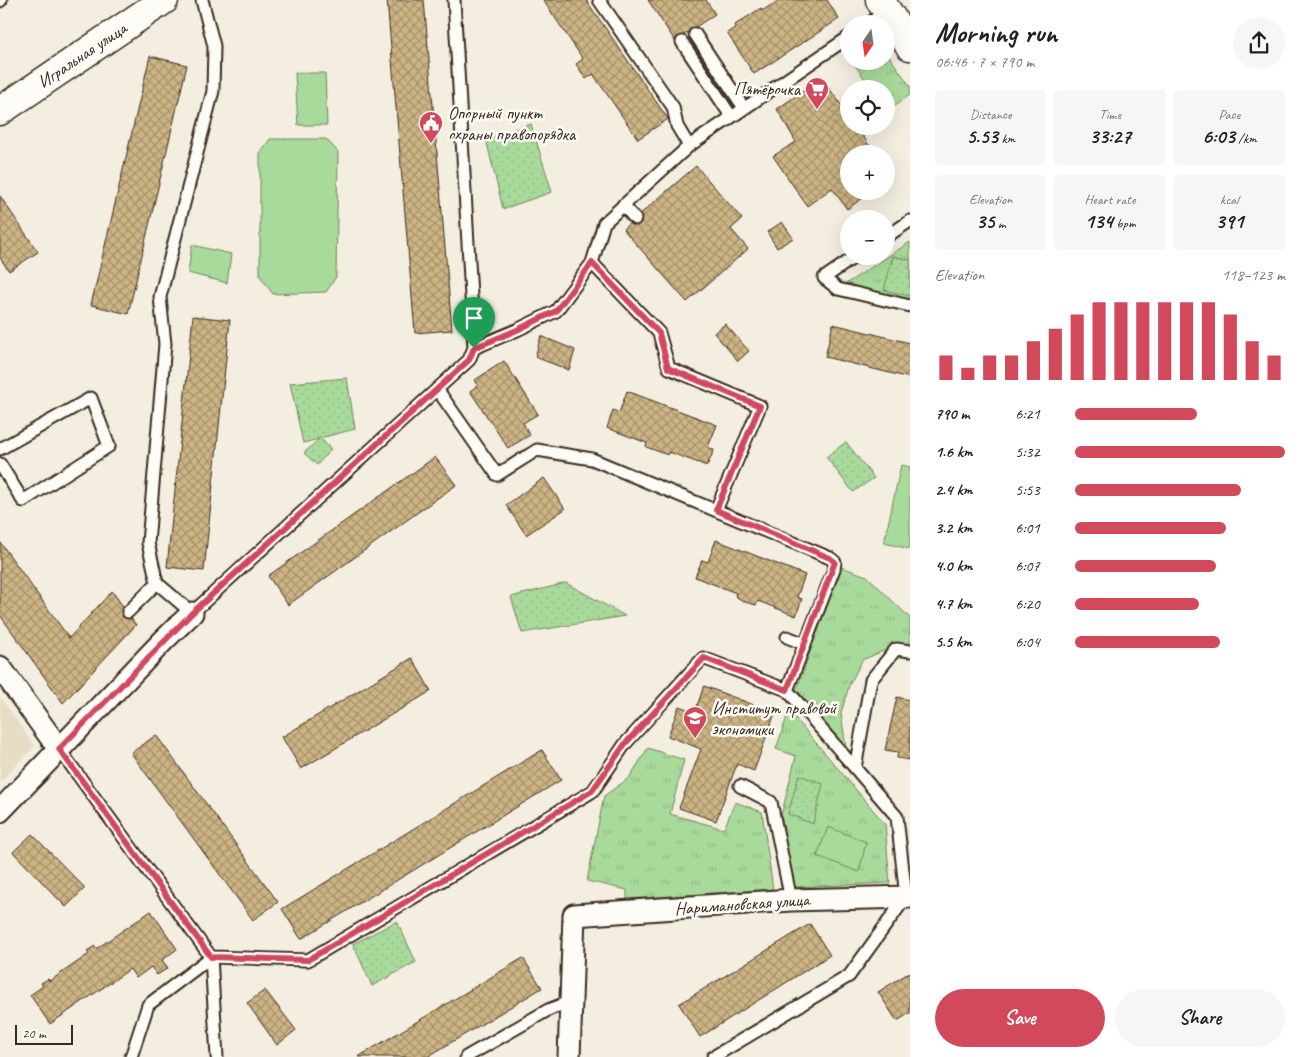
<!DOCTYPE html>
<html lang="en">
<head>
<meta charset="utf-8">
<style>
	:root { --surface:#fff; --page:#f6f6f6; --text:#202124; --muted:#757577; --accent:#d1495b }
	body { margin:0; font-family:Caveat,sans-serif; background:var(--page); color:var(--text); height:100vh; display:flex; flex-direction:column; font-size:19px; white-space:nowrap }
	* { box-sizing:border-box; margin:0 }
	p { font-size:16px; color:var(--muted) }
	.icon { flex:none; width:28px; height:28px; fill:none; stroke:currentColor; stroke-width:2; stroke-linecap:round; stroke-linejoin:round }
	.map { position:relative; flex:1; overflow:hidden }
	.side { display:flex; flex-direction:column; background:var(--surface); width:400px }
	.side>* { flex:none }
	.needle { width:32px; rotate:193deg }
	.tools { position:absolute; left:840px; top:15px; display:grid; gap:10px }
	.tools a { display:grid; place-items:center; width:55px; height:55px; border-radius:50%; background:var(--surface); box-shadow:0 5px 20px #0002; font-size:25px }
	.scale { position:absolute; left:15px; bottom:12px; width:58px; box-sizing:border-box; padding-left:5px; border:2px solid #3b2a1e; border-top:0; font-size:14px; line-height:18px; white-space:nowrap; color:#3b2a1e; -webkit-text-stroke:4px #fdfcf7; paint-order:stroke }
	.pin { position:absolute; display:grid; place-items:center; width:42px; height:42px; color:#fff; margin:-51px -21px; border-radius:50% 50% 50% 0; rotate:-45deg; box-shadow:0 0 5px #0007 }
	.pin .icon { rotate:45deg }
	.round { display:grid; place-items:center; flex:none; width:52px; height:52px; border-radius:26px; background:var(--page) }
	.summary { display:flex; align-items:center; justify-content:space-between; height:85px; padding:0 25px }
	h1 { font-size:28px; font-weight:700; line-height:38px }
	.stats { display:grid; grid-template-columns:repeat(3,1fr); gap:8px; height:85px; padding:5px 25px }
	.stats div { display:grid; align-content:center; border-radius:5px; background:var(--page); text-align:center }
	.stats b { font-size:21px; font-weight:700 }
	.stats small { font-size:14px; font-weight:400 }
	.stats p { font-size:14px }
	.chart { height:140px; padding:10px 25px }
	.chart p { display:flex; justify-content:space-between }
	.chart svg { width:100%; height:90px; margin-top:5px; stroke:var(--accent); stroke-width:6 }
	.action { display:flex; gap:10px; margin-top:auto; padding:10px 25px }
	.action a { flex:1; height:58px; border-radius:30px; background:var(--accent); color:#fff; font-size:20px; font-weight:700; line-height:58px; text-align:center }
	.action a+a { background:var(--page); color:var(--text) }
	ul { padding:0 25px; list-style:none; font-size:16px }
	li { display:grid; grid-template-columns:80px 60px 1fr; align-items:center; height:38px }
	li i { height:12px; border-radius:6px; background:var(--accent) }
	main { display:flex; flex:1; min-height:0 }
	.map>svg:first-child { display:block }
</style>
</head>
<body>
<main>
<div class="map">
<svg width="910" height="1057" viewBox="0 0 910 1057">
	<defs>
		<pattern id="grass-tufts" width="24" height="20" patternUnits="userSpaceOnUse" patternTransform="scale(1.25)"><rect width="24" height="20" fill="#a8da9b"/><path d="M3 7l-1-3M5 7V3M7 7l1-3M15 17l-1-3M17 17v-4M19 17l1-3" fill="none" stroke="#92bb85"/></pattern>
		<pattern id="park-dots" width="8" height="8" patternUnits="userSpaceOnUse" patternTransform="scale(1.25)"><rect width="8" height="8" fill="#a8da9b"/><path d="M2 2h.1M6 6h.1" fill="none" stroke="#92bb85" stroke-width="1.8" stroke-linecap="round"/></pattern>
		<pattern id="building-cross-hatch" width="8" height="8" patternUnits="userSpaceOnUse" patternTransform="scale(1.25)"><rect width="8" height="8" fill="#ccb484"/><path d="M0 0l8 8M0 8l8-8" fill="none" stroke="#a7936b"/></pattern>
	</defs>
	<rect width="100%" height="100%" fill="#f3eee0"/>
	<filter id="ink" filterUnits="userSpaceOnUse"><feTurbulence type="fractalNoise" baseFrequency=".02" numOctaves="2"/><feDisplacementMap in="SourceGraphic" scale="10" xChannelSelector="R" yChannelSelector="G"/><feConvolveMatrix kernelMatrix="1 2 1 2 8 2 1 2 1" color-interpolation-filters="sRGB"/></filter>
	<g filter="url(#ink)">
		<path fill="#e7ddc4" d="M0,697L35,746L0,782Z"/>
		<path fill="url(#grass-tufts)" stroke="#72825c" d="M886,52L910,86V95L888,110L886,108V89H872L852,61H886Z
			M910,242V306L838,289Z
			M841,567L867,576L910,618V647L895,646L862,660L849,686L841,713L846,748L796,691Z
			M789,711L885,824L890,883L794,887L780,820L796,756L776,749Z
			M648,748L684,760L670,814L724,829L735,802L762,812L773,889L627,899V890L587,881L604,796L629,778Z"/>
		<path fill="url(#park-dots)" stroke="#72825c" d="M531,124L552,192L503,209L486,139Z
			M893,256L910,260V296L884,290Z
			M347,378L355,429L320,438L331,449L317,465L304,453L319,439L303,443L290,383Z
			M846,442L874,478L853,492L826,457Z
			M566,583L625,616L522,633L511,597Z
			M799,775L823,784L813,824L788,814Z
			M397,921L416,962L372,986L353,944Z"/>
		<path fill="#a8da9b" stroke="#72825c" d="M295,73H325L327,125H298Z
			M270,139H326L338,152L336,277L326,292L273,294L260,276V153Z
			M192,245L231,254L227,283L188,273Z
			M901,465L910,467V549L884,543Z
			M828,827L866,842L859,872L817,856Z"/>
		<path fill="url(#building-cross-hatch)" stroke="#3b2a1e" d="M387,0H424L452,330L415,333Z
			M543,0H586L668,119L638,139L593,74L586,79L576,64L583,59Z
			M648,0H706L715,14L675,41Z
			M779,0H827L839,19L754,74L727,33L736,27L735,25L761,8L762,11Z
			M150,56L187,65L128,314L91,305Z
			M822,78L849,116V126H856L875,154H849V191H873L847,209L832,188L807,206L773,156L796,142L777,109Z
			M696,166L742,219L731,229L748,249L687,302L623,229Z
			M0,196L38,252L9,271L0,258Z
			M782,222L793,238L777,248L767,232Z
			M193,316L230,320L204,571L167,567Z
			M725,324L749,351L738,361L714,333Z
			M833,324L910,343V378L825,357Z
			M541,336L575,350L569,370L535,357Z
			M504,361L538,414L523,423L530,435L508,448L470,391L478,385L475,380Z
			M627,391L717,425L708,447L714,450L707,466L669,452L668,455L646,447L647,443L607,428L613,410L619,413Z
			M435,457L456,485L288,605L268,576Z
			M544,478L565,509L526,535L506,505Z
			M716,540L805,575L797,597L802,599L796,616L758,601L756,605L745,602L735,596L736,593L695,577L702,560L708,562Z
			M0,542L69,638L112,591L136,625L63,703L0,615Z
			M412,658L431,691L301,769L282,737Z
			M704,686L775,713L754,771L737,764L716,821L679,808L701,749L668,736L679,706L695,712Z
			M897,697L910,700V760L897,758L898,752L885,750Z
			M156,735L278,902L253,920L131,753Z
			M542,750L561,780L301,939L282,909Z
			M32,834L85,888L66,907L13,852Z
			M151,911L177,949L162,960L168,968L157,975L151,967L136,978L130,969L50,1024L30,995L43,986L41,983L48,979L50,981L89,954L87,951L95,946L96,949Z
			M810,924L830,955L700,1037L679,1004Z
			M523,958L542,988L427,1057H358Z
			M910,972V1013L897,1021L878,992Z
			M265,990L296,1030L277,1045L247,1003Z"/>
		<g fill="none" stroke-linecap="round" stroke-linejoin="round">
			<g stroke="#3b2a1e" stroke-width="15">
				<path id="lane" d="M202,0L214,46L213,91L160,297L165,344L148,543L157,583L192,613L469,360L474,348L454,0
					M599,0L673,107L677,126L689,146
					M0,1L1,0
					M868,24L887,11
					M695,34L744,108
					M682,42L731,116
					M623,205L635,219
					M886,237L910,221
					M856,256L824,278L838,289L910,306
					M592,263L659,333L669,368L760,406L716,510
					M474,348L517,330L556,311L592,263L604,223L689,146L849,37
					M437,389L497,475L537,450L592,459L830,558L835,562L834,569L805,644
					M0,449L91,398L109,446L23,501L0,464
					M128,612L157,583
					M787,637L805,644L787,690
					M59,749L211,957L217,1057
					M740,786L771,802L791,900
					M131,1057L148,1005L211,957L308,960L593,791L625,744L703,658L787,690L855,768
					M466,1057L548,1010L571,1001
					M713,1057L849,976L906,897L897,817L855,768L871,680L896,649L910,651"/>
			</g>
			<g stroke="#3b2a1e" stroke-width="25">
				<path id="street" d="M0,667L59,749
					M0,811L164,640L192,613
					M569,1057L574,915L791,900L910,897"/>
			</g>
			<g stroke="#3b2a1e" stroke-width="31">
				<path id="secondary" d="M880,0L910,46
					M0,111L164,0"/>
			</g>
			<use href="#lane" stroke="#fdfcf7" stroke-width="11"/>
			<use href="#street" stroke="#fdfcf7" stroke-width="21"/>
			<use href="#secondary" stroke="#fdfcf7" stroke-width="28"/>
		</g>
	</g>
	<g fill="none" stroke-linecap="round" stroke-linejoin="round" filter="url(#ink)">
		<g stroke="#fff" stroke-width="10">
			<path id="route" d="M592,263L659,333L668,368L760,406L716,510L830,558L835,562L787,690L704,658L625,744L592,791L308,960L211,957L59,749L192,613L469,360L474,348L517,330L556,311Z"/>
		</g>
		<use href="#route" stroke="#d1495b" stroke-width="6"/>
	</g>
	<defs>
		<g id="supermarket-pin" transform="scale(1.25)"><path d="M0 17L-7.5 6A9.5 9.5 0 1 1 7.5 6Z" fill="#d1495b" stroke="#fdfcf7"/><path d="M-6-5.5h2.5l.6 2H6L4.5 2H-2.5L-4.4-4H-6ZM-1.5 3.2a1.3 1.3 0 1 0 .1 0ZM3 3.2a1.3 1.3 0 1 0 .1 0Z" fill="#fff"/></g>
		<g id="civic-pin" transform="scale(1.25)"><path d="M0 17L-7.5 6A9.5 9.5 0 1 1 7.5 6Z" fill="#d1495b" stroke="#fdfcf7"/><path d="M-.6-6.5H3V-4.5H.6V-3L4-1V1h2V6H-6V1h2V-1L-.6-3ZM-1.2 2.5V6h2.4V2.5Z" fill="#fff"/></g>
		<g id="university-pin" transform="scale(1.25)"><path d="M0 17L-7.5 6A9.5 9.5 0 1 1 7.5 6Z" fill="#d1495b" stroke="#fdfcf7"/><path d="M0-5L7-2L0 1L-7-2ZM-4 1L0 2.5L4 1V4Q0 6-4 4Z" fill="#fff"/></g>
	</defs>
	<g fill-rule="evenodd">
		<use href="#supermarket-pin" x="817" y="89"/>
		<use href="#civic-pin" x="431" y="123"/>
		<use href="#university-pin" x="695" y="718"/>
	</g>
	<g text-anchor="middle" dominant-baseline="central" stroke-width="5" stroke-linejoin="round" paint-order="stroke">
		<g font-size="18" fill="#3b2a1e" stroke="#fdfcf7">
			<text transform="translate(82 55) rotate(-34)">Игральная улица</text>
			<text transform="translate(742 904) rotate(-4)">Наримановская улица</text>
		</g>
		<g font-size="18" fill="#3b2a1e" stroke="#fdfcf7" text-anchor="start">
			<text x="800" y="89" text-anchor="end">Пятёрочка</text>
			<text x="448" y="113">Опорный пункт<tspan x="448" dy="21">охраны правопорядка</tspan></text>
			<text x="712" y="708">Институт правовой<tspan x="712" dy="21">экономики</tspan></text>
		</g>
	</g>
</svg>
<div class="tools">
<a><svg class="needle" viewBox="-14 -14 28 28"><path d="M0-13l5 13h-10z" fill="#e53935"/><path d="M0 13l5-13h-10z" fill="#757577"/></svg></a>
<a><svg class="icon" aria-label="locate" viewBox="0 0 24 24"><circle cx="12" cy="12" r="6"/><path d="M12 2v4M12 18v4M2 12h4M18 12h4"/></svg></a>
<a>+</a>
<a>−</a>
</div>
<div class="scale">20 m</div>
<div class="pin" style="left:474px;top:348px;background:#1e9e55"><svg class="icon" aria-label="arrive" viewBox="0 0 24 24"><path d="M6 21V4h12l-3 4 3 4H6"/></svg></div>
</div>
<section class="side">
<div class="summary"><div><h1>Morning run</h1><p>06:46 · 7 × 790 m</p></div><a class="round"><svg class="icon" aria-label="share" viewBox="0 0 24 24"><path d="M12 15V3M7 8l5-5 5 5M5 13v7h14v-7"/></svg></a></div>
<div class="stats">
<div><p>Distance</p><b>5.53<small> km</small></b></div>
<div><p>Time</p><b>33:27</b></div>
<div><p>Pace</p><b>6:03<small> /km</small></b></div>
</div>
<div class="stats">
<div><p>Elevation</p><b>35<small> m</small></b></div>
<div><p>Heart rate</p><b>134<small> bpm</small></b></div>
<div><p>kcal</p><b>391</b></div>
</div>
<div class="chart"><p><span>Elevation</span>118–123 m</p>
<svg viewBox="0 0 160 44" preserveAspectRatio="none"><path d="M5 44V32M15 44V38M25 44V32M35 44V32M45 44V25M55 44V19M65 44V12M75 44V6M85 44V6M95 44V6M105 44V6M115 44V6M125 44V6M135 44V12M145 44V25M155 44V32"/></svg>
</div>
<ul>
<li><b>790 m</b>6:21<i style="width:58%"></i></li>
<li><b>1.6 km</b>5:32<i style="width:100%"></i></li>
<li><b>2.4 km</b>5:53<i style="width:79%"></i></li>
<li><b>3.2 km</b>6:01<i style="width:72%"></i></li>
<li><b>4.0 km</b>6:07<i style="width:67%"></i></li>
<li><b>4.7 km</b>6:20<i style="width:59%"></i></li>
<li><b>5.5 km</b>6:04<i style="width:69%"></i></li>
</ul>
<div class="action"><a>Save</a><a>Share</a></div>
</section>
</main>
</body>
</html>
